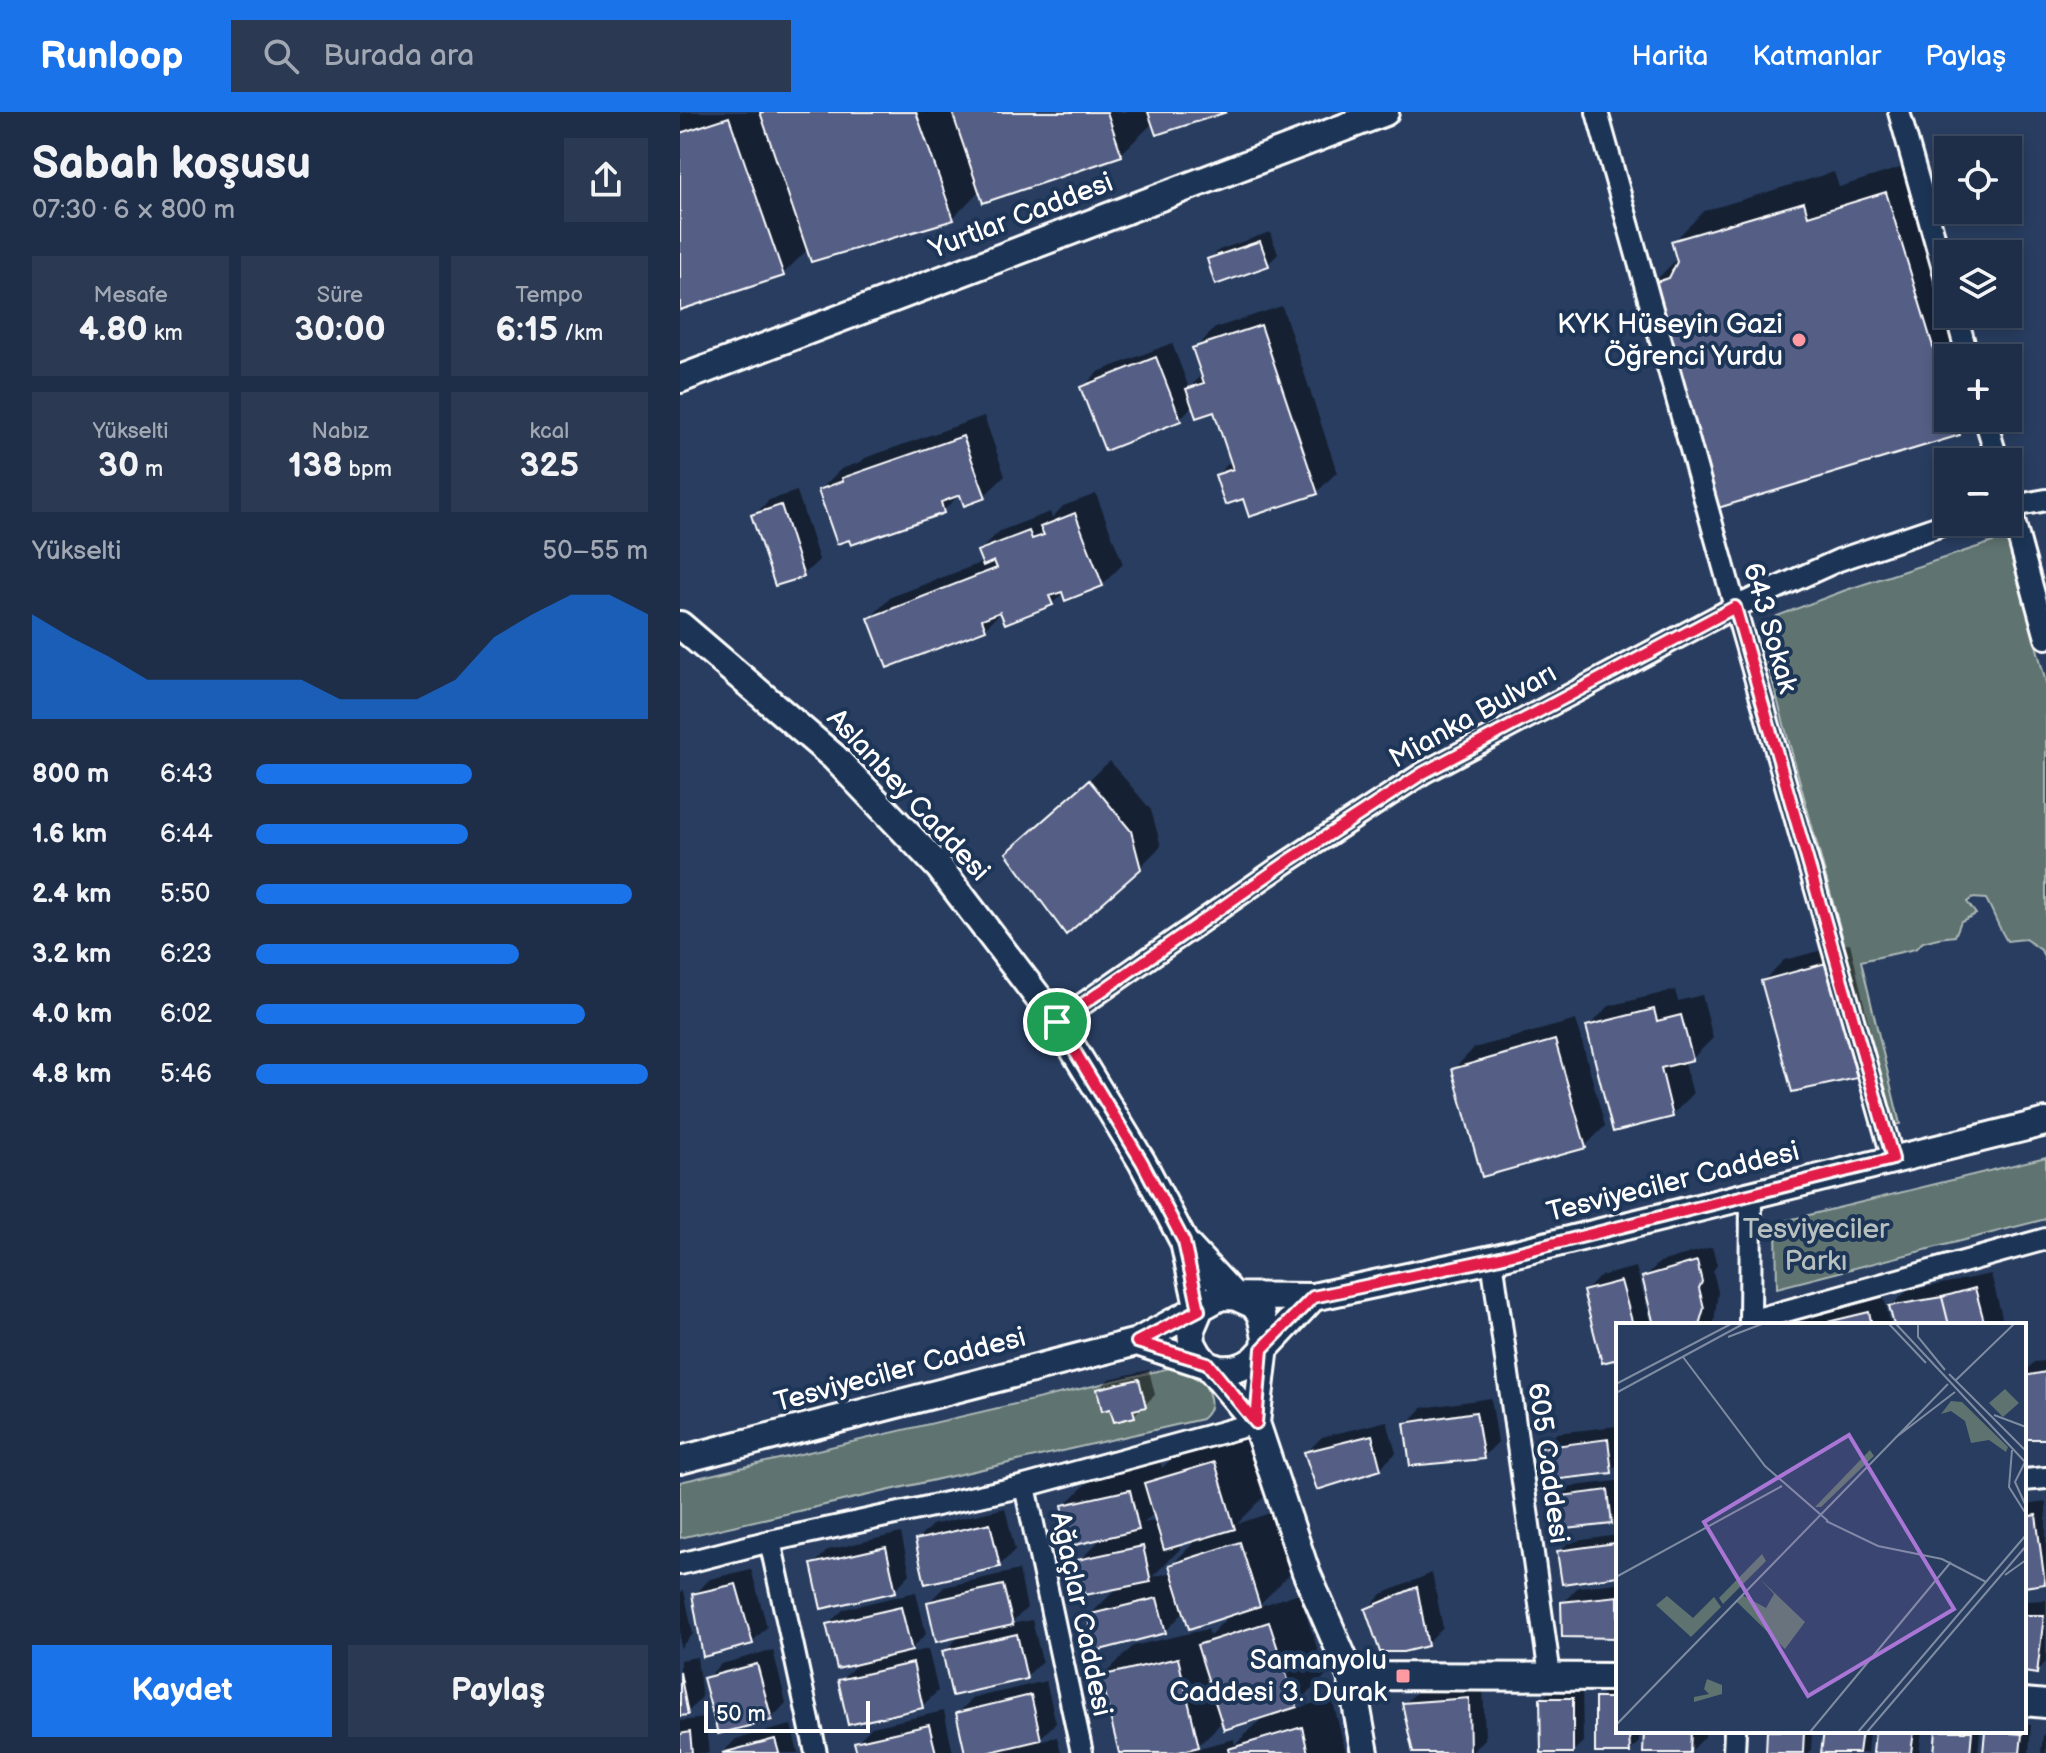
<!DOCTYPE html>
<html lang="tr">
<head>
<meta charset="utf-8">
<style>
	:root { --surface:#1e2e48; --page:#2b3a52; --text:#f1f3f6; --muted:#a1a8b4; --line:#3c4a60; --accent:#1a73e8 }
	body { margin:0; font-family:"Balsamiq Sans",sans-serif; background:var(--page); color:var(--text); height:100vh; display:flex; flex-direction:column; font-size:30px; white-space:nowrap }
	* { box-sizing:border-box; margin:0 }
	p { font-size:26px; color:var(--muted) }
	.icon { flex:none; width:44px; height:44px; fill:none; stroke:currentColor; stroke-width:2; stroke-linecap:round; stroke-linejoin:round }
	.map { position:relative; flex:1; overflow:hidden }
	.sheet { display:flex; flex-direction:column; background:var(--surface); width:680px }
	.sheet>* { flex:none }
	.buttons { position:absolute; left:1254px; top:24px; display:grid; gap:16px }
	.buttons a { display:grid; place-items:center; width:88px; height:88px; border-radius:0px; background:var(--surface); box-shadow:0 4px 12px #0003,0 0 0 2px var(--line); font-size:40px }
	.scale { position:absolute; left:24px; bottom:20px; width:166px; box-sizing:border-box; padding-left:8px; border:4px solid #fff; border-top:0; font-size:22px; line-height:28px; white-space:nowrap; color:#fff; -webkit-text-stroke:6px #1d3557; paint-order:stroke }
	.pin { position:absolute; display:grid; place-items:center; width:68px; height:68px; color:#fff; margin:-34px; border:4px solid #fff; border-radius:50%; box-shadow:0 2px 8px #0007 }
	.round { display:grid; place-items:center; flex:none; width:84px; height:84px; border-radius:0px; background:var(--page) }
	.summary { display:flex; align-items:center; justify-content:space-between; height:136px; padding:0 32px }
	h1 { font-size:44px; font-weight:700; line-height:60px }
	.stats { display:grid; grid-template-columns:repeat(3,1fr); gap:12px; height:136px; padding:8px 32px }
	.stats div { display:grid; align-content:center; border-radius:0px; background:var(--page); text-align:center }
	.stats b { font-size:34px; font-weight:700 }
	.stats small { font-size:22px; font-weight:400 }
	.stats p { font-size:22px }
	.chart { height:224px; padding:16px 32px }
	.chart p { display:flex; justify-content:space-between }
	.chart svg { width:100%; height:144px; margin-top:8px; fill:var(--accent); opacity:.7 }
	.action { display:flex; gap:16px; margin-top:auto; padding:16px 32px }
	.action a { flex:1; height:92px; border-radius:0px; background:var(--accent); color:#fff; font-size:32px; font-weight:700; line-height:92px; text-align:center }
	.action a+a { background:var(--page); color:var(--text) }
	ul { padding:0 32px; list-style:none; font-size:26px }
	li { display:grid; grid-template-columns:128px 96px 1fr; align-items:center; height:60px }
	li i { height:20px; border-radius:10px; background:var(--accent) }
	header { display:flex; align-items:center; gap:48px; box-sizing:border-box; height:112px; padding:0 40px; background:var(--accent); color:#fff }
	header strong { font-size:38px }
	nav { display:flex; gap:44px; margin-inline-start:auto; font-size:28px }
	.search { width:560px; height:72px; background:var(--page); display:flex; align-items:center; gap:20px; box-sizing:border-box; padding:0 28px; border-radius:0px; color:var(--muted); font-size:30px }
	main { display:flex; flex:1; min-height:0 }
	.map>svg:first-child { display:block }
</style>
</head>
<body>
<header>
<strong>Runloop</strong>
<div class="search"><svg class="icon" aria-label="search" viewBox="0 0 24 24"><circle cx="10" cy="10" r="6"/><path d="M15 15l6 6"/></svg>Burada ara</div>
<nav><a>Harita</a><a>Katmanlar</a><a>Paylaş</a></nav>
</header>
<main>
<section class="sheet">
<div class="summary"><div><h1>Sabah koşusu</h1><p>07:30 · 6 × 800 m</p></div><a class="round"><svg class="icon" aria-label="share" viewBox="0 0 24 24"><path d="M12 15V3M7 8l5-5 5 5M5 13v7h14v-7"/></svg></a></div>
<div class="stats">
<div><p>Mesafe</p><b>4.80<small> km</small></b></div>
<div><p>Süre</p><b>30:00</b></div>
<div><p>Tempo</p><b>6:15<small> /km</small></b></div>
</div>
<div class="stats">
<div><p>Yükselti</p><b>30<small> m</small></b></div>
<div><p>Nabız</p><b>138<small> bpm</small></b></div>
<div><p>kcal</p><b>325</b></div>
</div>
<div class="chart"><p><span>Yükselti</span>50–55 m</p>
<svg viewBox="0 0 160 44" preserveAspectRatio="none"><path d="M0 44V12L10 19L20 25L30 32L40 32L50 32L60 32L70 32L80 38L90 38L100 38L110 32L120 19L130 12L140 6L150 6L160 12V44z"/></svg>
</div>
<ul>
<li><b>800 m</b>6:43<i style="width:55%"></i></li>
<li><b>1.6 km</b>6:44<i style="width:54%"></i></li>
<li><b>2.4 km</b>5:50<i style="width:96%"></i></li>
<li><b>3.2 km</b>6:23<i style="width:67%"></i></li>
<li><b>4.0 km</b>6:02<i style="width:84%"></i></li>
<li><b>4.8 km</b>5:46<i style="width:100%"></i></li>
</ul>
<div class="action"><a>Kaydet</a><a>Paylaş</a></div>
</section>
<div class="map">
<svg width="1366" height="1641" viewBox="0 0 1366 1641">
	<rect width="100%" height="100%" fill="#283d60"/>
	<filter id="ink" filterUnits="userSpaceOnUse"><feTurbulence type="fractalNoise" baseFrequency=".0125" numOctaves="2"/><feDisplacementMap in="SourceGraphic" scale="16" xChannelSelector="R" yChannelSelector="G"/><feConvolveMatrix kernelMatrix="1 2 1 2 8 2 1 2 1" color-interpolation-filters="sRGB"/></filter>
	<g filter="url(#ink)">
		<path fill="#5e736f" stroke="#aeb9b7" stroke-width="2" d="M1328,425L1366,571V850L1361,838L1345,827L1327,829C1318,815 1314,801 1306,787L1292,786L1287,790L1296,802L1281,809L1275,824L1258,826L1243,830L1235,837L1181,849L1220,1012L1214,1013L1087,550C1086,532 1084,518 1097,504L1166,478Z
			M1366,1045V1107L1097,1176L1096,1111Z
			M490,1256L502,1257L525,1273C532,1287 534,1297 522,1307L0,1426V1370Z"/>
		<path fill="#0007" fill-rule="evenodd" d="M6,0H540L474,10L441,42L304,88L300,78L273,106L128,137L103,162L0,196V2Z
			M1236,51L1268,155V202L1296,246H1268V306H1294L1279,321L972,172L998,146L993,130L1024,99L1154,60L1159,75Z
			M590,120L598,142L588,152L529,148L539,138Z
			M602,194L657,360L637,380L565,384L537,363L552,348L535,297L513,293L500,307L402,276L418,260L492,231L509,276L523,262L515,237L535,216Z
			M304,304L325,364L304,384L281,381L263,399L140,378L161,357L181,350L185,346Z
			M117,379L139,448L123,463L74,404L89,388Z
			M416,382L443,452L422,473L384,480L372,492L322,499L305,516L190,506L211,485L303,450L299,439L320,419L370,400L372,406L383,394Z
			M430,649L471,698L481,734L460,755L349,721Z
			M1170,831L1196,944L1176,964L1083,869L1104,848Z
			M995,878L998,889L1022,883L1033,926L1012,947L1004,948L1013,982L992,1003L908,915L929,894Z
			M896,908L925,1014L905,1034L774,957L794,936Z
			M1032,1135L1037,1153L1033,1159L1038,1180L1034,1210L1031,1213H976L964,1166L980,1150Z
			M956,1155L972,1213H938V1245L905,1180L920,1164Z
			M1311,1162L1324,1213H1216L1211,1194L1227,1179Z
			M1204,1186L1211,1213H1115L1123,1205Z
			M1366,1249V1325L1344,1320V1261L1354,1250Z
			M469,1258L475,1283L454,1303L419,1277L429,1267Z
			M811,1286L818,1330L803,1345L727,1312L742,1296Z
			M707,1309L716,1341L700,1356L626,1341L642,1325Z
			M938,1314V1352L931,1359L861,1336L877,1321Z
			M565,1321L584,1385L557,1412L590,1401L610,1462L577,1495L619,1481L646,1563L611,1598L652,1586L666,1641H441L422,1565L453,1534L528,1517L530,1523L552,1501L505,1499L485,1520L409,1504L439,1474L399,1449L424,1424L384,1394L415,1363L480,1349L482,1356L497,1341ZM475,1400L477,1408L464,1411ZM519,1425L491,1454L493,1460L472,1465L500,1437L499,1431ZM585,1603L555,1633L554,1627L515,1637L543,1609Z
			M937,1369L938,1403L931,1410L875,1385L885,1375Z
			M1366,1390V1469L1344,1473V1393Z
			M325,1396L335,1438L319,1454L237,1428L252,1413Z
			M221,1421L230,1462L215,1478L133,1453L148,1438Z
			M938,1423V1462L884,1470L879,1440L889,1430Z
			M71,1457L87,1515L72,1530L14,1483L30,1467Z
			M339,1458L347,1496L330,1512L352,1508L362,1549L346,1565L264,1540L281,1522L249,1490L264,1475Z
			M752,1461L763,1516L747,1532L687,1498L702,1482Z
			M938,1471V1524L883,1491L898,1475Z
			M4,1479L13,1522L0,1536V1480Z
			M236,1480L246,1522L226,1542L248,1537L258,1579L242,1594L160,1569L180,1549L148,1512L164,1497Z
			M1366,1488V1550L1356,1560L1344,1558V1489Z
			M93,1538L106,1591L91,1607L26,1567L41,1552Z
			M17,1545L22,1585L7,1601L0,1602V1548Z
			M366,1569L376,1611L357,1629L377,1625L381,1641H287L278,1601L293,1586Z
			M803,1571L805,1627L791,1641H735L724,1592L740,1577Z
			M872,1577H902L903,1630L892,1640L862,1587Z
			M927,1577H938V1619H959V1630L949,1640L917,1587Z
			M264,1599L273,1641H179L176,1631L192,1615Z
			M25,1606L29,1641H0V1609Z
			M1344,1612L1351,1613L1349,1641H1305L1308,1619H1344Z
			M111,1613L118,1641H42L56,1627Z
			M966,1619H1025V1625L1009,1641Z
			M1089,1619H1132L1131,1638L1129,1641H1088Z
			M1146,1619H1189L1187,1641H1143Z
			M1197,1619H1242L1239,1641H1195Z
			M1258,1619H1300L1298,1641H1256Z
			M1366,1621V1641H1361L1363,1624Z"/>
		<path fill="#555e85" stroke="#fff" stroke-width="2" d="M80,0H236L274,108L131,150Z
			M272,0H427L442,44L303,91Z
			M468,0H547L476,23Z
			M49,5L104,164L0,198V21Z
			M1206,80L1268,284V306H1275L1280,323L1038,396L970,172L989,166L997,150L991,129L1124,90L1128,104Z
			M580,129L589,154L535,173L527,147Z
			M581,213L638,382L569,405L563,387L545,393L535,363L553,357L534,300L516,306L506,277L524,271L512,236Z
			M476,245L501,309L425,339L400,275Z
			M283,324L306,386L284,394L280,383L261,390L264,401L171,433L169,428L157,432L138,378L163,369L162,366Z
			M101,393L124,465L95,474L71,403Z
			M395,401L423,474L385,489L382,480L369,484L373,493L325,512L320,500L302,507L306,518L207,556L188,506L317,456L314,449L303,454L297,439L349,419L352,427L364,423L360,415Z
			M409,668L451,719L461,757L386,823L326,741Z
			M1150,850L1177,966L1112,980L1081,869Z
			M974,897L977,909L1001,903L1013,948L981,956L993,1005L933,1020L906,914Z
			M875,928L906,1036L802,1065L772,957Z
			M1017,1149L1022,1170L1019,1176L1024,1196L1019,1213H974L962,1165Z
			M941,1169L953,1213H938V1247L922,1251L903,1179Z
			M1295,1176L1305,1213H1269L1262,1185Z
			M1262,1185L1269,1213H1214L1209,1194Z
			M1189,1200L1192,1213H1135Z
			M1366,1260V1327H1344V1264Z
			M459,1267L466,1295L453,1298L455,1305L434,1310L430,1297L422,1299L417,1277Z
			M796,1300L804,1347L730,1354L724,1311Z
			M692,1323L701,1358L637,1378L624,1340Z
			M928,1327L932,1361L864,1369L859,1336Z
			M535,1350L555,1417L484,1438L464,1371Z
			M450,1378L459,1418L391,1434L382,1393Z
			M928,1378L932,1412L877,1418L873,1385Z
			M1356,1403L1365,1472L1344,1475V1405Z
			M310,1411L320,1455L245,1472L235,1428Z
			M560,1430L580,1494L509,1517L489,1453Z
			M935,1431L938,1464L882,1472L877,1439Z
			M463,1434L471,1470L405,1483L397,1448Z
			M206,1435L216,1480L141,1497L131,1452Z
			M56,1472L73,1532L23,1545L12,1482Z
			M323,1473L333,1513L256,1530L247,1490Z
			M737,1475L748,1534L723,1540H700L685,1497Z
			M938,1484V1526L882,1525L881,1490Z
			M477,1486L486,1521L416,1539L407,1503Z
			M221,1495L232,1539L157,1557L146,1512Z
			M1344,1503H1364L1357,1562L1344,1560Z
			M589,1510L617,1595L544,1618L517,1533Z
			M337,1522L347,1567L272,1584L262,1539Z
			M498,1546L519,1635L495,1641H439L420,1564Z
			M233,1551L243,1596L168,1613L158,1568Z
			M77,1552L92,1608L38,1622L23,1566Z
			M0,1560L8,1603L0,1604Z
			M351,1583L361,1628L306,1641H285L276,1601Z
			M789,1586L790,1641H733L722,1591Z
			M860,1586H893V1641H861Z
			M915,1586H938V1619H949L950,1641H915Z
			M249,1613L256,1641H177L174,1630Z
			M622,1615L628,1641H549L548,1637Z
			M964,1619H1011L1010,1641H963Z
			M1087,1619H1124L1123,1641H1086Z
			M1144,1619H1182L1179,1641H1141Z
			M1195,1619H1234L1231,1641H1193Z
			M1256,1619H1292L1290,1641H1254Z
			M1305,1619L1342,1622L1340,1641H1303Z
			M10,1620L12,1641H0V1622Z
			M95,1627L99,1641H42Z"/>
		<g fill="none" stroke-linecap="round" stroke-linejoin="round">
			<g stroke="#fff" stroke-width="26">
				<path id="minor" d="M917,0L1055,495L1213,1047
					M1219,0L1268,174
					M1276,202L1288,246
					M1305,306L1318,350
					M1328,387L1366,526
					M1328,395L1366,388
					M377,910L607,750L743,661L1055,495L1159,448L1271,410
					M812,1147L870,1564
					M1070,1209L1366,1127
					M1070,1213L1071,1084
					M1344,1368L1366,1366
					M345,1374L402,1641
					M90,1429L136,1641
					M0,1452L90,1429L345,1374L576,1311
					M1054,1641L1055,1619"/>
			</g>
			<g stroke="#fff" stroke-width="32">
				<path id="tertiary" d="M0,267L705,0
					M0,513L154,645L259,755L377,910L462,1050L504,1130L519,1198L511,1217L512,1231L518,1242L576,1311L626,1460L671,1564L685,1641
					M504,1130L554,1184L574,1193L581,1203L586,1225L576,1311
					M457,1230L539,1257C554,1258 563,1256 575,1247L633,1185
					M0,1348L457,1230L541,1184L633,1185L812,1147L1366,1010
					M671,1564L938,1565
					M1344,1590L1366,1592"/>
			</g>
			<use href="#minor" stroke="#1d3557" stroke-width="20"/>
			<use href="#tertiary" stroke="#1d3557" stroke-width="26"/>
		</g>
	</g>
	<g fill="none" stroke-linecap="round" stroke-linejoin="round" filter="url(#ink)">
		<g stroke="#fff" stroke-width="16">
			<path id="route" d="M1055,495L1213,1047L812,1147L633,1185L582,1237L576,1311L527,1251L457,1230L519,1198L504,1130L462,1050L377,910L607,750L743,661Z"/>
		</g>
		<use href="#route" stroke="#e11d48" stroke-width="10"/>
	</g>
	<g fill="#ff9aa2" stroke="#1d3557" stroke-width="3">
		<circle cx="1119" cy="228" r="8"/>
		<rect x="715" y="1556" width="16" height="16" rx="4"/>
	</g>
	<g text-anchor="middle" dominant-baseline="central" stroke-width="8" stroke-linejoin="round" paint-order="stroke">
		<g font-size="28" fill="#fff" stroke="#1d3557">
			<text transform="translate(341 104) rotate(-21)">Yurtlar Caddesi</text>
			<text transform="translate(1090 516) rotate(74)">643 Sokak</text>
			<text transform="translate(793 604) rotate(-29)">Mianka Bulvarı</text>
			<text transform="translate(228 683) rotate(47)">Aslanbey Caddesi</text>
			<text transform="translate(993 1070) rotate(-14)">Tesviyeciler Caddesi</text>
			<text transform="translate(220 1258) rotate(-15)">Tesviyeciler Caddesi</text>
			<text transform="translate(868 1351) rotate(82)">605 Caddesi</text>
			<text transform="translate(401 1502) rotate(78)">Ağaçlar Caddesi</text>
		</g>
		<g font-size="28" fill="#fff" stroke="#1d3557" text-anchor="end">
			<text x="1103" y="212">KYK Hüseyin Gazi<tspan x="1103" dy="32">Öğrenci Yurdu</tspan></text>
			<text x="707" y="1548">Samanyolu<tspan x="707" dy="32">Caddesi 3. Durak</tspan></text>
		</g>
		<g font-size="28" fill="#b7c0be" stroke="#1d3557">
			<text x="1136" y="1117">Tesviyeciler<tspan x="1136" dy="32">Parkı</tspan></text>
		</g>
	</g>
	<g transform="translate(936 1211)">
		<rect width="410" height="410" fill="#283d60"/>
		<path d="M389,66L403,80L387,94L373,80ZM335,78L346,79L392,124L390,129L373,117L355,120L349,98L335,88L325,91ZM254,127L258,133L205,184H199ZM146,231L150,238L107,281L103,275ZM144,256L189,299L169,326L120,278L126,272L150,285L158,271ZM51,273L77,295L98,274L105,284L75,314L40,282ZM91,356L106,362V371L78,379V374L93,371L88,366Z" fill="#5e736f"/>
		<path fill="none" stroke="#7e8ba0" stroke-width="2" d="M273,1L310,40M280,1L410,140M302,1V14L329,47M112,14L146,1M67,34L149,143L212,198M333,51L410,128M340,57L398,1M0,61L115,1M0,70L127,1M378,92L410,104M279,115L339,69M396,127L393,164L410,191M409,181L399,159L410,137M210,198L262,223L326,236L370,259M389,252L410,237M0,254L166,163M0,402L332,61M194,409L335,239M242,409L410,212M251,409L410,223"/>
		<path fill="#a976d5" fill-opacity="0.15" stroke="#a976d5" stroke-width="4" d="M233,112L338,286L192,373L88,199Z"/>
		<rect width="410" height="410" fill="none" stroke="#fff" stroke-width="4"/>
	</g>
</svg>
<div class="buttons">
<a><svg class="icon" aria-label="locate" viewBox="0 0 24 24"><circle cx="12" cy="12" r="6"/><path d="M12 2v4M12 18v4M2 12h4M18 12h4"/></svg></a>
<a><svg class="icon" aria-label="layers" viewBox="0 0 24 24"><path d="M12 4l9 5-9 5-9-5zM3 14l9 5 9-5"/></svg></a>
<a>+</a>
<a>−</a>
</div>
<div class="scale">50 m</div>
<div class="pin" style="left:377px;top:910px;background:#1e9e55"><svg class="icon" aria-label="arrive" viewBox="0 0 24 24"><path d="M6 21V4h12l-3 4 3 4H6"/></svg></div>
</div>
</main>
</body>
</html>
